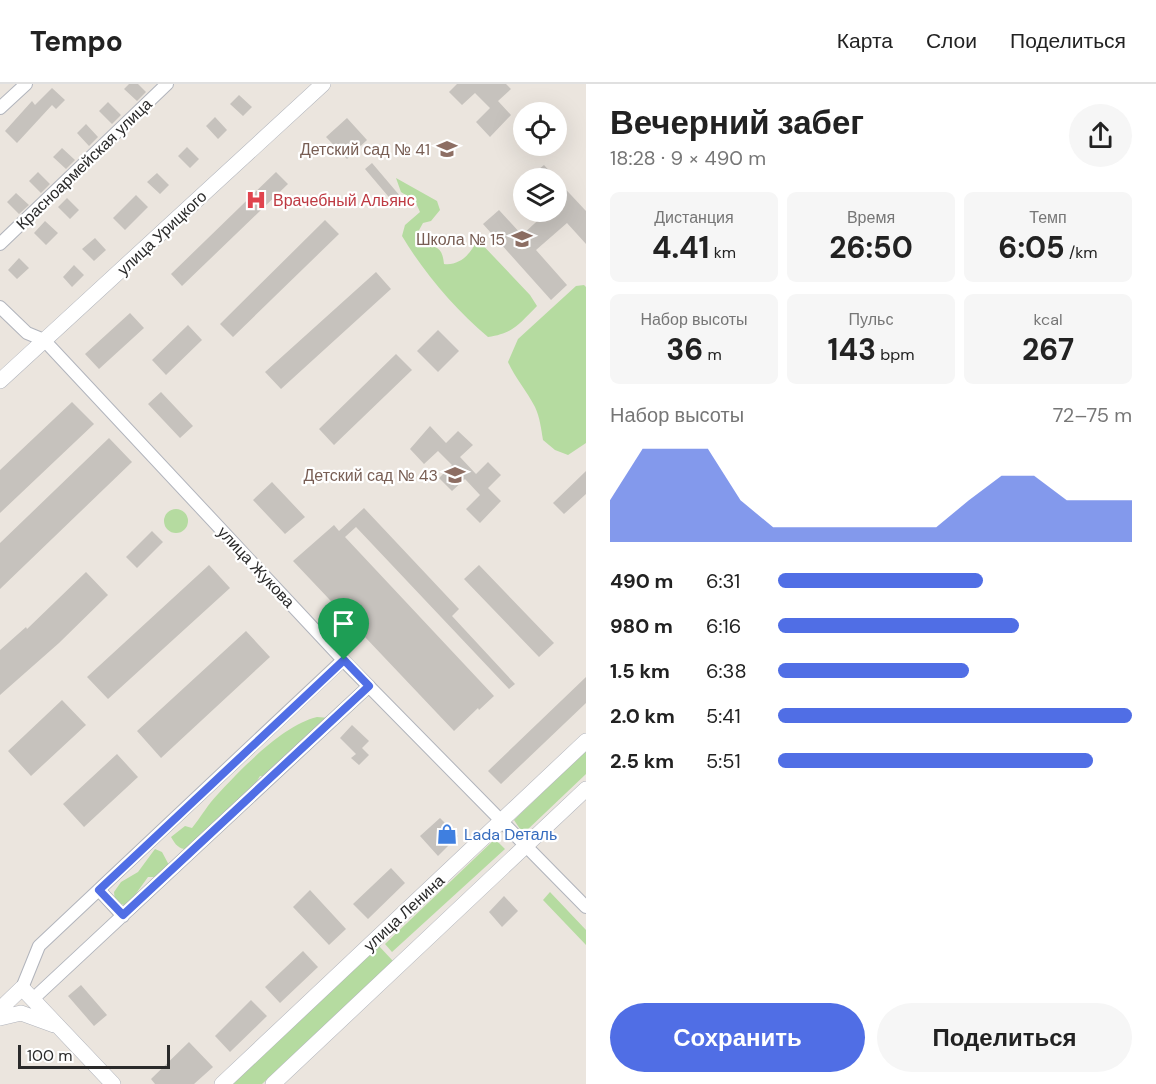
<!DOCTYPE html>
<html lang="ru">
<head>
<meta charset="utf-8">
<style>
	:root { --surface:#fff; --page:#f6f6f6; --text:#222; --muted:#767676; --line:#e0e0e0; --accent:#506ee5 }
	body { margin:0; font-family:"DM Sans",sans-serif; background:var(--page); color:var(--text); height:100vh; display:flex; flex-direction:column; font-size:22px; white-space:nowrap }
	* { box-sizing:border-box; margin:0 }
	p { font-size:20px; color:var(--muted) }
	.icon { flex:none; width:33px; height:33px; fill:none; stroke:currentColor; stroke-width:2; stroke-linecap:round; stroke-linejoin:round }
	.map { position:relative; flex:1; overflow:hidden }
	.details { display:flex; flex-direction:column; background:var(--surface); width:570px }
	.details>* { flex:none }
	.buttons { position:absolute; left:513px; top:18px; display:grid; gap:12px }
	.buttons a { display:grid; place-items:center; width:54px; height:54px; border-radius:50%; background:var(--surface); box-shadow:0 6px 24px #0002; font-size:30px }
	.scale { position:absolute; left:18px; bottom:15px; width:152px; box-sizing:border-box; padding-left:6px; border:3px solid #2a2a2a; border-top:0; font-size:16px; line-height:21px; white-space:nowrap; color:#2a2a2a; -webkit-text-stroke:4px #fff; paint-order:stroke }
	.pin { position:absolute; display:grid; place-items:center; width:51px; height:51px; color:#fff; margin:-62px -26px; border-radius:50% 50% 50% 0; rotate:-45deg; box-shadow:0 0 6px #0007 }
	.pin .icon { rotate:45deg }
	.round { display:grid; place-items:center; flex:none; width:63px; height:63px; border-radius:32px; background:var(--page) }
	.headline { display:flex; align-items:center; justify-content:space-between; height:102px; padding:0 24px }
	h1 { font-size:33px; font-weight:700; line-height:45px }
	.stats { display:grid; grid-template-columns:repeat(3,1fr); gap:9px; height:102px; padding:6px 24px }
	.stats div { display:grid; align-content:center; border-radius:9px; background:var(--page); text-align:center }
	.stats b { font-size:30px; font-weight:700 }
	.stats small { font-size:16px; font-weight:400 }
	.stats p { font-size:16px }
	.chart { height:168px; padding:12px 24px }
	.chart p { display:flex; justify-content:space-between }
	.chart svg { width:100%; height:108px; margin-top:6px; fill:var(--accent); opacity:.7 }
	.primary-button { display:flex; gap:12px; margin-top:auto; padding:12px 24px }
	.primary-button a { flex:1; height:69px; border-radius:36px; background:var(--accent); color:#fff; font-size:24px; font-weight:700; line-height:69px; text-align:center }
	.primary-button a+a { background:var(--page); color:var(--text) }
	ul { padding:0 24px; list-style:none; font-size:20px }
	li { display:grid; grid-template-columns:96px 72px 1fr; align-items:center; height:45px }
	li i { height:15px; border-radius:8px; background:var(--accent) }
	header { display:flex; align-items:center; gap:36px; box-sizing:border-box; height:84px; padding:0 30px; background:var(--surface); border-bottom:2px solid var(--line) }
	header strong { font-size:28px }
	nav { display:flex; gap:33px; margin-inline-start:auto; font-size:21px }
	main { display:flex; flex:1; min-height:0 }
	.map>svg:first-child { display:block }
</style>
</head>
<body>
<header>
<strong>Tempo</strong>
<nav><a>Карта</a><a>Слои</a><a>Поделиться</a></nav>
</header>
<main>
<div class="map">
<svg width="586" height="1000" viewBox="0 0 586 1000">
	<rect width="100%" height="100%" fill="#ebe5de"/>
	<path fill="#b5dba0" d="M396,94L437,117L440,126L431,137L423,139L418,148L422,158C437,164 442,162 444,180C460,182 472,169 477,155L530,211L537,222C520,239 513,250 488,253C455,225 424,189 402,152L405,141L420,128L415,117L401,108Z
		M584,201L586,203V359L568,371L555,366L543,356C541,344 540,334 535,323C527,307 515,294 508,278L518,255L576,202Z
		M164 437a12 12 0 1 1 24 0a12 12 0 1 1-24 0Z
		M317,633L330,634L269,692H260L250,709L205,752L197,754L190,765C180,766 176,762 171,753L185,742L192,744C201,733 208,720 218,710C241,685 283,641 317,633Z
		M586,667V690L525,748L520,745L514,736Z
		M495,755L505,765L392,868L385,860Z
		M155,765L162,768L170,783L155,793H148L127,822L115,818L114,808L121,798L138,788Z
		M550,808L586,846V861L543,816Z
		M378,861L393,877L262,1000H229Z"/>
	<path fill="#c6c2bd" d="M129,0H138L146,8L137,17L124,5Z
		M457,0H506L511,5L498,17L511,31L490,53L476,38L490,24L475,9L462,21L449,8Z
		M52,4L65,16L56,25L52,21L17,59L5,47L32,17L35,21Z
		M239,11L252,23L243,32L230,20Z
		M108,18L121,31L112,40L99,27Z
		M215,33L227,46L218,55L206,42Z
		M347,34L367,56L347,75L326,53Z
		M86,40L98,53L89,62L77,49Z
		M187,63L199,75L190,84L178,72Z
		M62,64L75,76L66,85L53,73Z
		M372,79L406,119L399,125L365,85Z
		M544,81L556,94H528Z
		M38,88L50,100L41,109L29,97Z
		M276,88L288,100L182,202L171,190Z
		M157,89L169,101L160,110L147,98Z
		M556,95L586,127V160L567,139L536,166L567,201L551,216L483,140L499,126L522,151L547,128H556Z
		M16,109L29,121L19,130L7,118Z
		M136,111L148,123L125,146L113,134Z
		M67,114L79,126L70,135L58,123Z
		M325,136L339,150L233,253L220,240Z
		M45,137L58,149L46,161L34,149Z
		M95,154L106,166L94,177L82,165Z
		M19,174L29,184L17,195L8,186Z
		M74,181L84,191L72,203L63,193Z
		M376,188L391,205L281,305L265,288Z
		M130,229L144,244L99,285L85,270Z
		M188,241L202,256L166,291L152,276Z
		M438,246L459,267L438,288L417,267Z
		M396,270L412,286L334,361L319,345Z
		M161,308L193,342L180,354L148,320Z
		M72,318L94,340L0,429V386Z
		M430,342L446,359L458,347L473,361L460,373L476,390L488,378L501,391L488,404L501,417L480,439L466,425L480,411L465,395L452,407L439,394L452,381L438,367L424,380L410,365Z
		M109,354L132,378L0,505V459Z
		M586,387V410L564,430L553,419Z
		M272,398L305,433L285,450L253,416Z
		M364,424L459,525L452,532L515,600L509,605L356,443L345,453L494,612L479,626L478,624L454,647L293,477L334,441L339,447Z
		M152,447L163,458L137,484L126,473Z
		M209,481L230,504L108,615L87,593Z
		M479,481L554,559L539,573L464,495Z
		M86,488L108,511L59,559L0,611V566L26,543L27,545Z
		M246,547L270,573L161,674L137,647Z
		M586,593V619L501,700L488,687Z
		M62,616L86,641L31,692L8,667Z
		M352,641L369,657L362,664L369,671L359,681L351,674L356,670L340,654Z
		M117,670L138,693L84,743L63,720Z
		M440,734L458,752L438,772L420,752Z
		M391,784L405,799L368,835L353,820Z
		M310,806L346,845L329,861L293,823Z
		M504,812L518,827L502,843L489,828Z
		M303,867L318,883L280,919L265,903Z
		M81,901L107,931L94,942L68,912Z
		M251,916L267,932L230,968L215,952Z
		M189,958L213,983L194,1000H155L151,995Z"/>
	<g fill="none" stroke-linecap="round" stroke-linejoin="round">
		<g stroke="#b1b4bc" stroke-width="14">
			<path id="minor" d="M0,24L26,0
				M0,160L167,0
				M0,223L27,249L44,256L343,576L586,823
				M99,806L123,832
				M22,904L39,862L343,576
				M33,915L369,602"/>
		</g>
		<g stroke="#b1b4bc" stroke-width="16">
			<path id="tertiary" d="M0,297L323,0
				M0,925L22,904L113,1000
				M0,934L21,929L54,941
				M222,1000L586,657
				M273,1000L586,705"/>
		</g>
		<use href="#minor" stroke="#fff" stroke-width="12"/>
		<use href="#tertiary" stroke="#fff" stroke-width="15"/>
	</g>
	<g fill="none" stroke-linecap="round" stroke-linejoin="round">
		<g stroke="#fff" stroke-width="12">
			<path id="route" d="M344,576L369,602L123,831L99,806Z"/>
		</g>
		<use href="#route" stroke="#506ee5" stroke-width="8"/>
	</g>
	<defs>
		<g id="school-bare" transform="scale(1.62)"><path d="M0-5L7-2L0 1L-7-2ZM-4 1L0 2.5L4 1V4Q0 6-4 4Z" fill="#8d6e63" stroke="#fff" stroke-width="2.5" paint-order="stroke"/></g>
		<g id="hospital-bare" transform="scale(1.62)"><path d="M-5-5h3v3.5h4V-5h3V5h-3V1.5h-4V5h-3Z" fill="#e0444e" stroke="#fff" stroke-width="2.5" paint-order="stroke"/></g>
		<g id="shop-bare" transform="scale(1.62)"><path d="M-5-2.5h2.3a2.7 3.5 0 0 1 5.4 0H5L5.5 6h-11ZM-1.5-2.5h3a1.5 2.3 0 0 0-3 0Z" fill="#3f7fe0" stroke="#fff" stroke-width="2.5" paint-order="stroke"/></g>
	</defs>
	<g fill-rule="evenodd">
		<use href="#school-bare" x="447" y="65"/>
		<use href="#hospital-bare" x="256" y="116"/>
		<use href="#school-bare" x="522" y="155"/>
		<use href="#school-bare" x="455" y="391"/>
		<use href="#shop-bare" x="447" y="750"/>
	</g>
	<g text-anchor="middle" dominant-baseline="central" stroke-width="4.5" stroke-linejoin="round" paint-order="stroke">
		<g font-size="16" fill="#785e54" stroke="#fff" text-anchor="end">
			<text x="430" y="65">Детский сад № 41</text>
			<text x="505" y="155">Школа № 15</text>
			<text x="438" y="391">Детский сад № 43</text>
		</g>
		<g font-size="16" fill="#2a2a2a" stroke="#fff">
			<text transform="translate(84 80) rotate(-44)">Красноармейская улица</text>
			<text transform="translate(162 149) rotate(-43)">улица Урицкого</text>
			<text transform="translate(256 483) rotate(47)">улица Жукова</text>
			<text transform="translate(404 829) rotate(-43)">улица Ленина</text>
		</g>
		<g font-size="16" fill="#be3a42" stroke="#fff" text-anchor="start">
			<text x="273" y="116">Врачебный Альянс</text>
		</g>
		<g font-size="16" fill="#366cbe" stroke="#fff" text-anchor="start">
			<text x="464" y="750">Lada Dеталь</text>
		</g>
	</g>
</svg>
<div class="buttons">
<a><svg class="icon" aria-label="locate" viewBox="0 0 24 24"><circle cx="12" cy="12" r="6"/><path d="M12 2v4M12 18v4M2 12h4M18 12h4"/></svg></a>
<a><svg class="icon" aria-label="layers" viewBox="0 0 24 24"><path d="M12 4l9 5-9 5-9-5zM3 14l9 5 9-5"/></svg></a>
</div>
<div class="scale">100 m</div>
<div class="pin" style="left:344px;top:576px;background:#1e9e55"><svg class="icon" aria-label="arrive" viewBox="0 0 24 24"><path d="M6 21V4h12l-3 4 3 4H6"/></svg></div>
</div>
<section class="details">
<div class="headline"><div><h1>Вечерний забег</h1><p>18:28 · 9 × 490 m</p></div><a class="round"><svg class="icon" aria-label="share" viewBox="0 0 24 24"><path d="M12 15V3M7 8l5-5 5 5M5 13v7h14v-7"/></svg></a></div>
<div class="stats">
<div><p>Дистанция</p><b>4.41<small> km</small></b></div>
<div><p>Время</p><b>26:50</b></div>
<div><p>Темп</p><b>6:05<small> /km</small></b></div>
</div>
<div class="stats">
<div><p>Набор высоты</p><b>36<small> m</small></b></div>
<div><p>Пульс</p><b>143<small> bpm</small></b></div>
<div><p>kcal</p><b>267</b></div>
</div>
<div class="chart"><p><span>Набор высоты</span>72–75 m</p>
<svg viewBox="0 0 160 44" preserveAspectRatio="none"><path d="M0 44V27L10 6L20 6L30 6L40 27L50 38L60 38L70 38L80 38L90 38L100 38L110 27L120 17L130 17L140 27L150 27L160 27V44z"/></svg>
</div>
<ul>
<li><b>490 m</b>6:31<i style="width:58%"></i></li>
<li><b>980 m</b>6:16<i style="width:68%"></i></li>
<li><b>1.5 km</b>6:38<i style="width:54%"></i></li>
<li><b>2.0 km</b>5:41<i style="width:100%"></i></li>
<li><b>2.5 km</b>5:51<i style="width:89%"></i></li>
</ul>
<div class="primary-button"><a>Сохранить</a><a>Поделиться</a></div>
</section>
</main>
</body>
</html>
